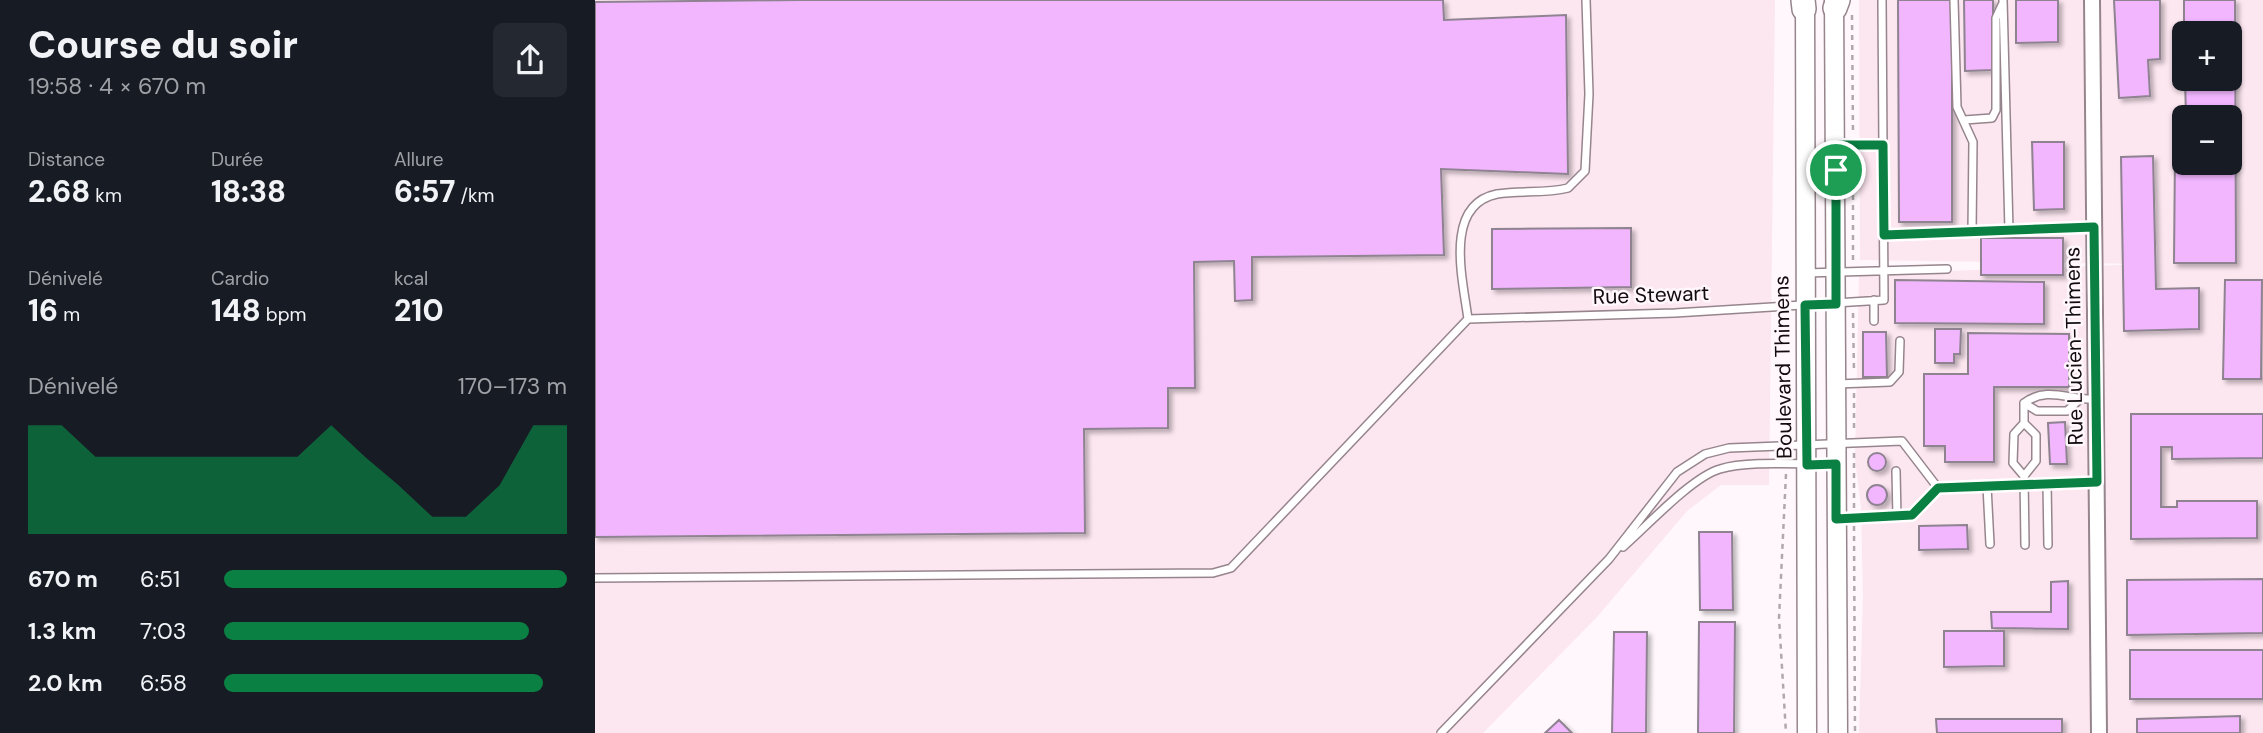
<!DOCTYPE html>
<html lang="fr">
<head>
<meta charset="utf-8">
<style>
	:root { --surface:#171b24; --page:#242831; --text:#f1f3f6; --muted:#9ea1a6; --accent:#0b8043 }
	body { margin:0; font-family:"DM Sans",sans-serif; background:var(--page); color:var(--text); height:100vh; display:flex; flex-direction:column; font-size:26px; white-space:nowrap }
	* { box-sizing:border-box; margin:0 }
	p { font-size:23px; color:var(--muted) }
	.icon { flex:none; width:38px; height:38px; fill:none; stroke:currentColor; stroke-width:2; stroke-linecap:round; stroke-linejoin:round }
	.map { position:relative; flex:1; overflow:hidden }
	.side { display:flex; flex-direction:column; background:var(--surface); width:595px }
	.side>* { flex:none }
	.controls { position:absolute; left:1577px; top:21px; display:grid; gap:14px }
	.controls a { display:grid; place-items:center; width:70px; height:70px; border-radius:10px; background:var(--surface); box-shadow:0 2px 5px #0004; font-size:35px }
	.pin { position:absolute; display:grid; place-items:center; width:60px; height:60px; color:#fff; margin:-30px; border:4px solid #fff; border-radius:50%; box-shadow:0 2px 7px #0007 }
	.round { display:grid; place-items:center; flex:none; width:74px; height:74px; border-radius:10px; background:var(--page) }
	.headline { display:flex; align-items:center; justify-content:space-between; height:119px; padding:0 28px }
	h1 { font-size:38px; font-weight:800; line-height:52px }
	.metrics { display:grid; grid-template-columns:repeat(3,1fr); gap:10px; height:119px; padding:7px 28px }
	.metrics div { display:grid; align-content:center }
	.metrics b { font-size:30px; font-weight:800 }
	.metrics small { font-size:19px; font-weight:400 }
	.metrics p { font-size:19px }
	.chart { height:196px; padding:14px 28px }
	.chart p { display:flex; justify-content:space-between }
	.chart svg { width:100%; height:126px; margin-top:7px; fill:var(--accent); opacity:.7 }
	ul { padding:0 28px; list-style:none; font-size:23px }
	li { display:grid; grid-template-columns:112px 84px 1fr; align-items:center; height:52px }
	li i { height:18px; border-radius:9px; background:var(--accent) }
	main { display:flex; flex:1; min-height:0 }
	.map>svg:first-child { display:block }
</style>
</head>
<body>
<main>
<section class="side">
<div class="headline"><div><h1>Course du soir</h1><p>19:58 · 4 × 670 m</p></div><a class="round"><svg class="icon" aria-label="share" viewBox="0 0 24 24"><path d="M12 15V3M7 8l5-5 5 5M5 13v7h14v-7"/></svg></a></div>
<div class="metrics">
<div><p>Distance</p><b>2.68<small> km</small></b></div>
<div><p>Durée</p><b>18:38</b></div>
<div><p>Allure</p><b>6:57<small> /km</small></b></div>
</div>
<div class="metrics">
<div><p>Dénivelé</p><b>16<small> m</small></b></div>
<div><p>Cardio</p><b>148<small> bpm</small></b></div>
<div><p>kcal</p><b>210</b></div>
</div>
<div class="chart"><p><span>Dénivelé</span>170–173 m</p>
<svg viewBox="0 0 160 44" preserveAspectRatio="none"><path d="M0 44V6L10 6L20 17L30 17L40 17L50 17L60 17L70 17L80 17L90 6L100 17L110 27L120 38L130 38L140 27L150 6L160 6V44z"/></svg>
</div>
<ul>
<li><b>670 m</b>6:51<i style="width:100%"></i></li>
<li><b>1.3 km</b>7:03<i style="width:89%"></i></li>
<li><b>2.0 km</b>6:58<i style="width:93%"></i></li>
</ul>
</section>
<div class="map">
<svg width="1668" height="733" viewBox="0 0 1668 733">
	<defs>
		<filter id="shadow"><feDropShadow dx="3.5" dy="3.5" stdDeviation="2" flood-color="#0004"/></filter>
	</defs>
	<rect width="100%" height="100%" fill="#fff7fb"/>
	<path fill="#fce6f0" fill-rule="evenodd" d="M0,0H1180L1174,485H1126L1092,511L1002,617L888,733H0Z
		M1264,0H1668V733H1264L1268,596L1266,507L1260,459L1264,274L1554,264L1265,260ZM1589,33H1634V79H1589ZM1589,117H1634V163H1589Z"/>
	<path fill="#f1b6fe" stroke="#8f8391" stroke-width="2" filter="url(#shadow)" d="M206,0H848L849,20L971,15L973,174L846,169L849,255L657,257V300L640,301L639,261L599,262L600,388H573V428L489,429L490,533L0,537V2Z
		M1303,0H1357V222H1304Z
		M1369,0H1398V70L1370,71Z
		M1421,0H1463V42L1421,43Z
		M1519,0H1565V59L1553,60L1555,96L1524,98Z
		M1589,0H1640L1641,263H1579L1580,151L1589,152V163H1634V117H1591L1590,79H1634V33H1589Z
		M1437,142H1469V209L1439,210Z
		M1558,156L1561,289L1604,288V329L1529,331L1526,157Z
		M1036,228V287L897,289V229Z
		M1386,238H1468V275H1386Z
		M1300,280L1449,282V324L1300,323Z
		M1630,280H1667L1666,379H1628Z
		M1340,329H1366L1365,354H1359V363H1340Z
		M1268,332H1291L1292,377H1268Z
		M1373,333L1474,334V387H1399V462H1350V446H1329V374H1373Z
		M1536,414H1668V458L1577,459V447H1566V507H1582V501H1662V538L1536,539Z
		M1470,422L1472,464H1455L1453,423Z
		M1273 462a9 9 0 1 1 18 0a9 9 0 1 1-18 0Z
		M1272 495a10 10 0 1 1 20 0a10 10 0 1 1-20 0Z
		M1372,525L1373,549L1324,550V526Z
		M1104,532H1137L1138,610H1105Z
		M1668,579V633L1532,635V580Z
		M1473,581V629L1397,628L1396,612H1456V582Z
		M1104,622H1140L1139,733H1103Z
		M1349,631H1409V666L1349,667Z
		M1019,632H1052L1051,733H1017Z
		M1535,650H1668V699H1535Z
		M1645,716V733H1542V719Z
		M1341,719H1467V733H1342Z
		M964,720L977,733H950Z"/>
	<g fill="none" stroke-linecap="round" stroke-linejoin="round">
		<g stroke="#96858d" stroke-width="10">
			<path id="service" d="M1359,0L1362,107L1378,142L1377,232
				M1408,0L1414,230
				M1369,120L1397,118L1401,110V18L1407,5
				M1241,145H1288
				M1289,235L1499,227
				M1210,273L1352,269
				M873,319L1080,313L1289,300L1287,0
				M1279,321V300
				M1242,384L1295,382L1304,372L1305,341
				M1484,400L1472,411H1442L1429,403C1454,385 1474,401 1501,399
				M1429,403V423L1441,435V461L1429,476L1430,545
				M1301,471L1302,517
				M1429,476L1418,463L1419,434L1429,423
				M1452,483L1453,545
				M1392,486L1395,544
				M1244,519L1317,515L1343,488
				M1028,547C1052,526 1097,477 1125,469C1154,460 1208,465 1240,464
				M0,578L618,573L636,568L873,319C868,280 848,205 902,194C925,190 950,194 973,188L990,171L994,94L991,0
				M846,733L1014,559L1082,472L1110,454L1134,448L1307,441L1343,488L1501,482"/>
		</g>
		<g stroke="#96858d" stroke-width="18">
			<path id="minor" d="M1497,0L1504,733"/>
		</g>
		<g stroke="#96858d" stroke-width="21">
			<path id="tertiary" d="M1210,0L1212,733
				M1239,0L1243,733"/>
		</g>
		<g stroke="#96858d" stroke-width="26">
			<path id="primary" d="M1208,0L1209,9
				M1240,8L1243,0"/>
		</g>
		<path stroke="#b0a8ac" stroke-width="2.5" stroke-dasharray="5 5" stroke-linecap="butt" d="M1257,15L1258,135
			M1258,155V261
			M1258,313L1259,373
			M1259,393V432
			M1259,453V509
			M1191,474L1184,618L1191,733
			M1259,526L1260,733"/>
		<use href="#service" stroke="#fff" stroke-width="7"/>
		<use href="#minor" stroke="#fff" stroke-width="14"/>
		<use href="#tertiary" stroke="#fff" stroke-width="18"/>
		<use href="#primary" stroke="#fff" stroke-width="23"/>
	</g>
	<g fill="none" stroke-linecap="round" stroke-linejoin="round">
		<g stroke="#fff" stroke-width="14">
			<path id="route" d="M1241,145H1288L1289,235L1499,227L1502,482L1343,488L1317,515L1241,519V464L1212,465L1210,305L1241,304Z"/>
		</g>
		<use href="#route" stroke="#0b8043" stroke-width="9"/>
	</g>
	<g text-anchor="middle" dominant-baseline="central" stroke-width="5" stroke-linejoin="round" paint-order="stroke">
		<g font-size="21" fill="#110b0e" stroke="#fff7fb">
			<text transform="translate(1056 295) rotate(-2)">Rue Stewart</text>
			<text transform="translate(1479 346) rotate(-91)">Rue Lucien-Thimens</text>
			<text transform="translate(1188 367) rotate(-91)">Boulevard Thimens</text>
		</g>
	</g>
</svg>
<div class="controls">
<a>+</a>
<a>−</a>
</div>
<div class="pin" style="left:1241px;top:170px;background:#1e9e55"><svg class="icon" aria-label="arrive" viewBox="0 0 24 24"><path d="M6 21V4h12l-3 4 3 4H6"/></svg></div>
</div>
</main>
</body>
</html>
